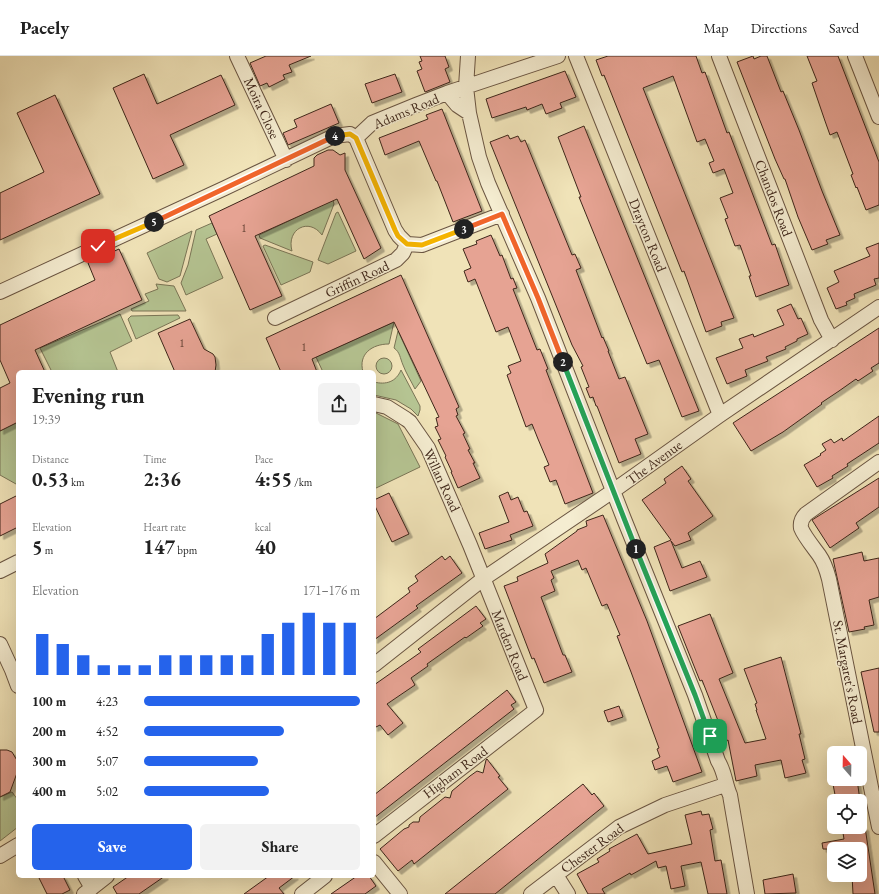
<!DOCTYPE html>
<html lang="en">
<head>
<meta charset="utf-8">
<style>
	:root { --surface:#fff; --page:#f2f2f2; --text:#222; --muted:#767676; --line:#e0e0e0; --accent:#2563eb }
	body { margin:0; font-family:"EB Garamond",serif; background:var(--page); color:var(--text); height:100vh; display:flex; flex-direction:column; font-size:15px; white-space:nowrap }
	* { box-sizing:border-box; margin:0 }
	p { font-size:13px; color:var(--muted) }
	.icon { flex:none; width:22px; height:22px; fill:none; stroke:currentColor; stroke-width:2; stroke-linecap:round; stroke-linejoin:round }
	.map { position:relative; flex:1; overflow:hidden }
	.drawer { position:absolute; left:16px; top:314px; width:360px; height:508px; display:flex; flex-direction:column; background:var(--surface); border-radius:6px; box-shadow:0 4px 16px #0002 }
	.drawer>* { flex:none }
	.needle { width:26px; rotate:340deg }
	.tools { position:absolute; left:827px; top:690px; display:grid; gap:8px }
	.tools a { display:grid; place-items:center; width:40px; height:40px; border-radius:6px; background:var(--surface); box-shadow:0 4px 16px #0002; font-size:20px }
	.pin { position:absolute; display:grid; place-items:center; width:34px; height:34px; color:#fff; margin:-17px; border-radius:8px; box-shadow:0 2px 6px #0006 }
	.km { position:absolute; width:20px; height:20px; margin:-10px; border-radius:50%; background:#222; color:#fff; font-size:11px; line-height:20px; text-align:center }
	.round { display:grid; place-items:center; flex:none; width:42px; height:42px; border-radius:6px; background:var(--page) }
	.head { display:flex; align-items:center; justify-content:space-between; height:68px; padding:0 16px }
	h1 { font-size:22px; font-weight:700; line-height:30px }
	.metrics { display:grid; grid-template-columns:repeat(3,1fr); gap:6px; height:68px; padding:4px 16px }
	.metrics div { display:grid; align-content:center }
	.metrics b { font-size:20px; font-weight:700 }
	.metrics small { font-size:11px; font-weight:400 }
	.metrics p { font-size:11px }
	.chart { height:112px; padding:8px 16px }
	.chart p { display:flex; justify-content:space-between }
	.chart svg { width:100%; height:72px; margin-top:4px; stroke:var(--accent); stroke-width:6 }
	.cta { display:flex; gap:8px; margin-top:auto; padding:8px 16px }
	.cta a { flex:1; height:46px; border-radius:6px; background:var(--accent); color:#fff; font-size:16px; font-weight:700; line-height:46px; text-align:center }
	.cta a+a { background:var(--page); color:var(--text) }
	ul { padding:0 16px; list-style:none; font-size:13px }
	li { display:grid; grid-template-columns:64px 48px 1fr; align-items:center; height:30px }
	li i { height:10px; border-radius:5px; background:var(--accent) }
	header { display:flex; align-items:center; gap:24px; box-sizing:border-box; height:56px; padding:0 20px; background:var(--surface); border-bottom:1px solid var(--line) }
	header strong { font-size:19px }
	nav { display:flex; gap:22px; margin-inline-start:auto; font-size:14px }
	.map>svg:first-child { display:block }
</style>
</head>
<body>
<header>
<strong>Pacely</strong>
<nav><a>Map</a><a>Directions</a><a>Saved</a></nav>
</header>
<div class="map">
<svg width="879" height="838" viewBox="0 0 879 838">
	<defs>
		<filter id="shadow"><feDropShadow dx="3.5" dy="3.5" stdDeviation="0" flood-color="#0004"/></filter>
	</defs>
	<rect width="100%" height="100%" fill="#f0e3b8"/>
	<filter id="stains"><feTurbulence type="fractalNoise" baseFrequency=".005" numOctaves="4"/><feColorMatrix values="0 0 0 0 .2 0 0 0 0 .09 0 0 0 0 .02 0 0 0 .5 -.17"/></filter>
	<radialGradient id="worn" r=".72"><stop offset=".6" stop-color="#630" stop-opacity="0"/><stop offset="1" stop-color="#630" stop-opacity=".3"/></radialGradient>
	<path fill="#b5c492" stroke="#7a7556" d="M333,144L334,148L322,179C309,161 286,173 292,195L260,182L259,179Z
		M338,156L356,195L328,208L318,204L336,157Z
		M212,167L217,178L206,183L223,222L186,239L181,227L188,209L196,174Z
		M192,175L180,220L167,226L159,223L147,197Z
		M265,189L313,206L310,216L281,229L263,190Z
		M156,228L174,230L186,255H132L131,253L149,245L145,238L158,233Z
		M120,258L132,285L110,296L118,316H52L40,292Z
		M178,259L180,262L136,283L128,263L131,260Z
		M394,266L389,288C372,288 358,298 363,316H323L316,301Z
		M398,275L421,325L415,333C411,325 406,317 403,309C400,302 400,296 394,292Z
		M376 310a8 8 0 1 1 16 0a8 8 0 1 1-16 0Z
		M401,314L420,350V354L418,360L411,353L396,344L374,339V326C386,329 396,326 401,314Z
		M374,356L398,368L420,411L374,433Z
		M18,366V427L16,428L0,419V375Z
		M12,736L18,744V771L0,785V741Z"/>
	<path fill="#e6a393" stroke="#3e261a" filter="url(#shadow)" d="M266,0H311L289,9L292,16L283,19L285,23L269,31L267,27L260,30L250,7Z
		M420,0H445L449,11L445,13L450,26L425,36L417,15L422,13L419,6L422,5Z
		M608,0H696L702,17L705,16L727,77L729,76L772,189L775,188L789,229L756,241L749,220H751L740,189L735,190L725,163L728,162L720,142L733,137L724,113L713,117L709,107L714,105L705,83L697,86L673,20L643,32L734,262L721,266L722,270L706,276L684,215L682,216L604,19L602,20L596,4Z
		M753,0L754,3L761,0H767L781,36L783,35L799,74L822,135L840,179L826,184L828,188L812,194L798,161L785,123H784L775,103L737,6Z
		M807,0H838L879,106V149L866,154L857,131L856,132L851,119L853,118L837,76L830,79L825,65L812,27L817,25Z
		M565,15L576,41L560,47L562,52L546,58L542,48L527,54L526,51L492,62L486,43Z
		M144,18L157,48L221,19L235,49L170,79L184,109L153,123L113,32Z
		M395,18L402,36L372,47L365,28Z
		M55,39L100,138L0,184V137L44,116L17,57Z
		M331,48L339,67L288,89L283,77L297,71L294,64Z
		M442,53L482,155L453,166L437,125H436L419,85L385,99L379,82L428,63L426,59Z
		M584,70L699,355L682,361L659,304L647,308L579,141H581L558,81Z
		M508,79L510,83L518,80L521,86L525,84L572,199L575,198L581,212L576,214L602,282L603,281L609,295H608L619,323L625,321L648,378L635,383L641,398L619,407L597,350H596L593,341L590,342L586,332L589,331L581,311L583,310L572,289L490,86Z
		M328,94H333L340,99L345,97V114L381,192L364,203L337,143L255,180L282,240L250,254L209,160L314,110V102L317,99Z
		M491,179L500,200L502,199L511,223L513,222L517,232L513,233L537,294L540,293L548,313L546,314L593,437L565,448L556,424L550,426L544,411L549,409L538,383L532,368L526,371L507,319L511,317L508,310L521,305L508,271L496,276L475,223L468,226L464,215L471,212L463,193L477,188L476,185Z
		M879,187V222L874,223L876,229L854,238L855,242L846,246L847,249L836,253L827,232L839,226L834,215L870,200L866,192Z
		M119,193L142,244L35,294L45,316H18V366L0,375V332L10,327L0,304V269L95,224L88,207Z
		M401,219L459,351L456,353L458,359L456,360L465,377L463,378L470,393L468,394L475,407H473L480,422L458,432L451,416H452L445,401L446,400L438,384L441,383L435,371L438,370L436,362L439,361L394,266L312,303L317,316H281L266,282Z
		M791,248L798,263L801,262L808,278L797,283V285L785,291L786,293L766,301L768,305L745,314L747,320L727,328L716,302L743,292L739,283L753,278L754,281L784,269L777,254Z
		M190,263L204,293L213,298L215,301L216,309L215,316H175L158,277Z
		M879,272V307L871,312L873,315L858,325L856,323L839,335L821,347L822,348L783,376L751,395L733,367Z
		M879,360V387L847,408L848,410L832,420L833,422L817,431L804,409L821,399L820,398L826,394L822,388L831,383L834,387L842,382L843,385Z
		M682,410L691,423L688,425L713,460L688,477L691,484L675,490L671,485L682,512L700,505L707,521L670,535L654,491L671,484L642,444L666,427L664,423Z
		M879,422V451L856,467L859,472L830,492L812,464Z
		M508,436L511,444L518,441L524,456L527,455L533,470L510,479L512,484L485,493L479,477L509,466L499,440Z
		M389,437L409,478L392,486L374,448V444Z
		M18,439V471L0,480V448Z
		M603,459L647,565L702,716L673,726L667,710L655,714L652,705L660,701L657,693L659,692L631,616L617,580L620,579L607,548L602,550L586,512L582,514L578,504L551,515L554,522L551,524L555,535L541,541L563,599H565L572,616L544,627L534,602L532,603L504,530L518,525L517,521L548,507L545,498L577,475V474L587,470L586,465Z
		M862,496L864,505L879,502V541L869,544L874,569L864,571L865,573L849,576L833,503Z
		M442,500L445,504L450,500L462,517L416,550L418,552L374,584V563L410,536L408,532L418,525L415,520Z
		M476,550L486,563L480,567L483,570L466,582L465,581L427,608L428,610L411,622L415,629L387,648L403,667L388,679L380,669L374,672V629L421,596L418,593Z
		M710,558L733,617L719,623L745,687L766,683L756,654H757L755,648L757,647L744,613L781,601L801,678H799L805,703L802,704L806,717L785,722L781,704L755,709L757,720L736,725L728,684L726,685L702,624L700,625L678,570Z
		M879,612V676H874L861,616Z
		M507,634L516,646L511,649L514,653L374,762V739Z
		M619,650L623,661L608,666L604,655Z
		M0,694H7L12,696L18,706L17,717L10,736L0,741Z
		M487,703L500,720L498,721L508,733L414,808L412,804L398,815L380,793L404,773L409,771V769L413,766H419L420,761L445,741L450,742L452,735L470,720L477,715L483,717L486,704Z
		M832,723H857L860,745H847L842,743L836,744Z
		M583,728L592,739L594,737L604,750L495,838H445Z
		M701,755L702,759L709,758L713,773L710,774L715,805L721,804L727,838H708L701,806L681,810L685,830L671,833L666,810L658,812L656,805L631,819L630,817L602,833L605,838H588L577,818L599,806L597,803L610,795L609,793L637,778L648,798L692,788L685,759Z
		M842,771H865L875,838H853L852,819H860V793H823L822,787L844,783Z
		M793,818L796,837L765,838L763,824Z
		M38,820H63L70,834L62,838H47Z
		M129,820H165L139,838H117L113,831Z
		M269,820H295L279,832L284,838H244Z
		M357,820H369L376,830L365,838H331Z"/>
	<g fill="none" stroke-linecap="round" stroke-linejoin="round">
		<g stroke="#6a5542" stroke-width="16">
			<path id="minor" d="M237,0L286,104
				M468,0L466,31L469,57L479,101L488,127L538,242L624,463L695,639L718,705C725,716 725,728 730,739L747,838
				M576,0L720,359
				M719,0L821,264L832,284
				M855,0L879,61
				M447,37L457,49L469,57
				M356,82L372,67L416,49L447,37L558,0
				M356,82L395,174L399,180L407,188
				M407,188L422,189L502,158
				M0,236L225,132L334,80L350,78L356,82
				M275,262L396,204L403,197L407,188
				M374,348L387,351L406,363L410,366L428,392L470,489L536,654L374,780
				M879,406L806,458C803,461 800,466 801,472C804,480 814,492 819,499C824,506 827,515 829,523L879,771
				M0,515L18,506
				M0,588L12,614L18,630
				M374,609L483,523L613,435L720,359L879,251
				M0,800L18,789
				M374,806L400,838
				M556,819L568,838
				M85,820L92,832
				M84,838L107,820
				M302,838L325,820
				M531,838L619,771L665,749L725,729"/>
		</g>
		<use href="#minor" stroke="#f5edd1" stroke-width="14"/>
	</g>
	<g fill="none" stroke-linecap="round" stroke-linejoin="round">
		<g stroke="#fff" stroke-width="8">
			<path id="split-1" d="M636,493L695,639L710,680"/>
		</g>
		<g stroke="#fff" stroke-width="8">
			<path id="split-2" d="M563,306L636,493"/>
		</g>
		<g stroke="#fff" stroke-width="8">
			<path id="split-3" d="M464,173L502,158L538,242L563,306"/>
		</g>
		<g stroke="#fff" stroke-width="8">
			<path id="split-4" d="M335,80L350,78L356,82L395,174L398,180L407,188L422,189L464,173"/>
		</g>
		<g stroke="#fff" stroke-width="8">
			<path id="split-5" d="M154,166L335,80"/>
		</g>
		<g stroke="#fff" stroke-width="8">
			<path id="split-6" d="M98,190L154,166"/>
		</g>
		<use href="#split-1" stroke="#22a559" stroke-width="5"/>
		<use href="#split-2" stroke="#22a559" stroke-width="5"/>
		<use href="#split-3" stroke="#f0652b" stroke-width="5"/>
		<use href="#split-4" stroke="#f5b400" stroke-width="5"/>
		<use href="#split-5" stroke="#f0652b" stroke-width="5"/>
		<use href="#split-6" stroke="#f5b400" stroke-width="5"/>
	</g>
	<g text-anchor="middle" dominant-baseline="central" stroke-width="3" stroke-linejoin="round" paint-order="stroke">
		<g font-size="12" fill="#684538">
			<text x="244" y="172">1</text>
			<text x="182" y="287">1</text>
			<text x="304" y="291">1</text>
		</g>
		<g font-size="14" fill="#3e261a" stroke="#f5edd1">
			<text transform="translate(262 52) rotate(65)">Moira Close</text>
			<text transform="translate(406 55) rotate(-23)">Adams Road</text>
			<text transform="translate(774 142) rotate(69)">Chandos Road</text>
			<text transform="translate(648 179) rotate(68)">Drayton Road</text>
			<text transform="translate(357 223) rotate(-25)">Griffin Road</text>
			<text transform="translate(654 406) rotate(-36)">The Avenue</text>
			<text transform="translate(442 424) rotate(65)">Willan Road</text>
			<text transform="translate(510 589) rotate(68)">Marden Road</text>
			<text transform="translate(848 616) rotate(79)">St. Margaret's Road</text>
			<text transform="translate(455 716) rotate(-37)">Higham Road</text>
			<text transform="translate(592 792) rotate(-36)">Chester Road</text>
		</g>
	</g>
	<rect width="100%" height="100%" filter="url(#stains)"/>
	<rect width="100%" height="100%" fill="url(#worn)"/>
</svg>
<div class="tools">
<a><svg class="needle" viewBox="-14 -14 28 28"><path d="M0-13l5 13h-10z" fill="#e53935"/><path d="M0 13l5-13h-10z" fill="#767676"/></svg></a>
<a><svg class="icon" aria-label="locate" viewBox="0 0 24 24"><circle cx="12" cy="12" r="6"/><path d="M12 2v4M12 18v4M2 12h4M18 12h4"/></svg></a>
<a><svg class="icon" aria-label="layers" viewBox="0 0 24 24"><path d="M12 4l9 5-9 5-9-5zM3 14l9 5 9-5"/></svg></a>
</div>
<div class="pin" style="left:710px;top:680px;background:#1e9e55"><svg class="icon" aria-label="arrive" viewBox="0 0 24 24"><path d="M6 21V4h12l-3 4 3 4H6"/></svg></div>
<div class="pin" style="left:98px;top:190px;background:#d93025"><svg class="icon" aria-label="check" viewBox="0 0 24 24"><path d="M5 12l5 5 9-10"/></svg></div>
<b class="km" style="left:636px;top:493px">1</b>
<b class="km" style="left:563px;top:306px">2</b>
<b class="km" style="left:464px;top:173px">3</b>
<b class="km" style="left:335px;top:80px">4</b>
<b class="km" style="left:154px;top:166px">5</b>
<section class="drawer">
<div class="head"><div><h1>Evening run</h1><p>19:39</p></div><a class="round"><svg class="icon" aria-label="share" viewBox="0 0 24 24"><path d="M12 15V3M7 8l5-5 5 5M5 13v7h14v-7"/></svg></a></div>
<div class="metrics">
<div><p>Distance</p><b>0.53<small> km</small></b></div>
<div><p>Time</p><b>2:36</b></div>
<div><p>Pace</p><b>4:55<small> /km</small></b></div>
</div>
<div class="metrics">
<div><p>Elevation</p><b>5<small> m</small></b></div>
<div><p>Heart rate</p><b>147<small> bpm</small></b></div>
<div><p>kcal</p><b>40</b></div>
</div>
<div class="chart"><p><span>Elevation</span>171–176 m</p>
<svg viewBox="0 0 160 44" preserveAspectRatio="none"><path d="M5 44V19M15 44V25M25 44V32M35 44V38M45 44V38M55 44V38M65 44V32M75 44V32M85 44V32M95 44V32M105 44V32M115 44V19M125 44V12M135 44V6M145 44V12M155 44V12"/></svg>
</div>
<ul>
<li><b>100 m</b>4:23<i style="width:100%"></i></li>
<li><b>200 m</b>4:52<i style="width:65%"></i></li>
<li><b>300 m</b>5:07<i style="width:53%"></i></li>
<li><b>400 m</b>5:02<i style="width:58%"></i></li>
</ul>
<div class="cta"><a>Save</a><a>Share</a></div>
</section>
</div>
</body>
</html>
